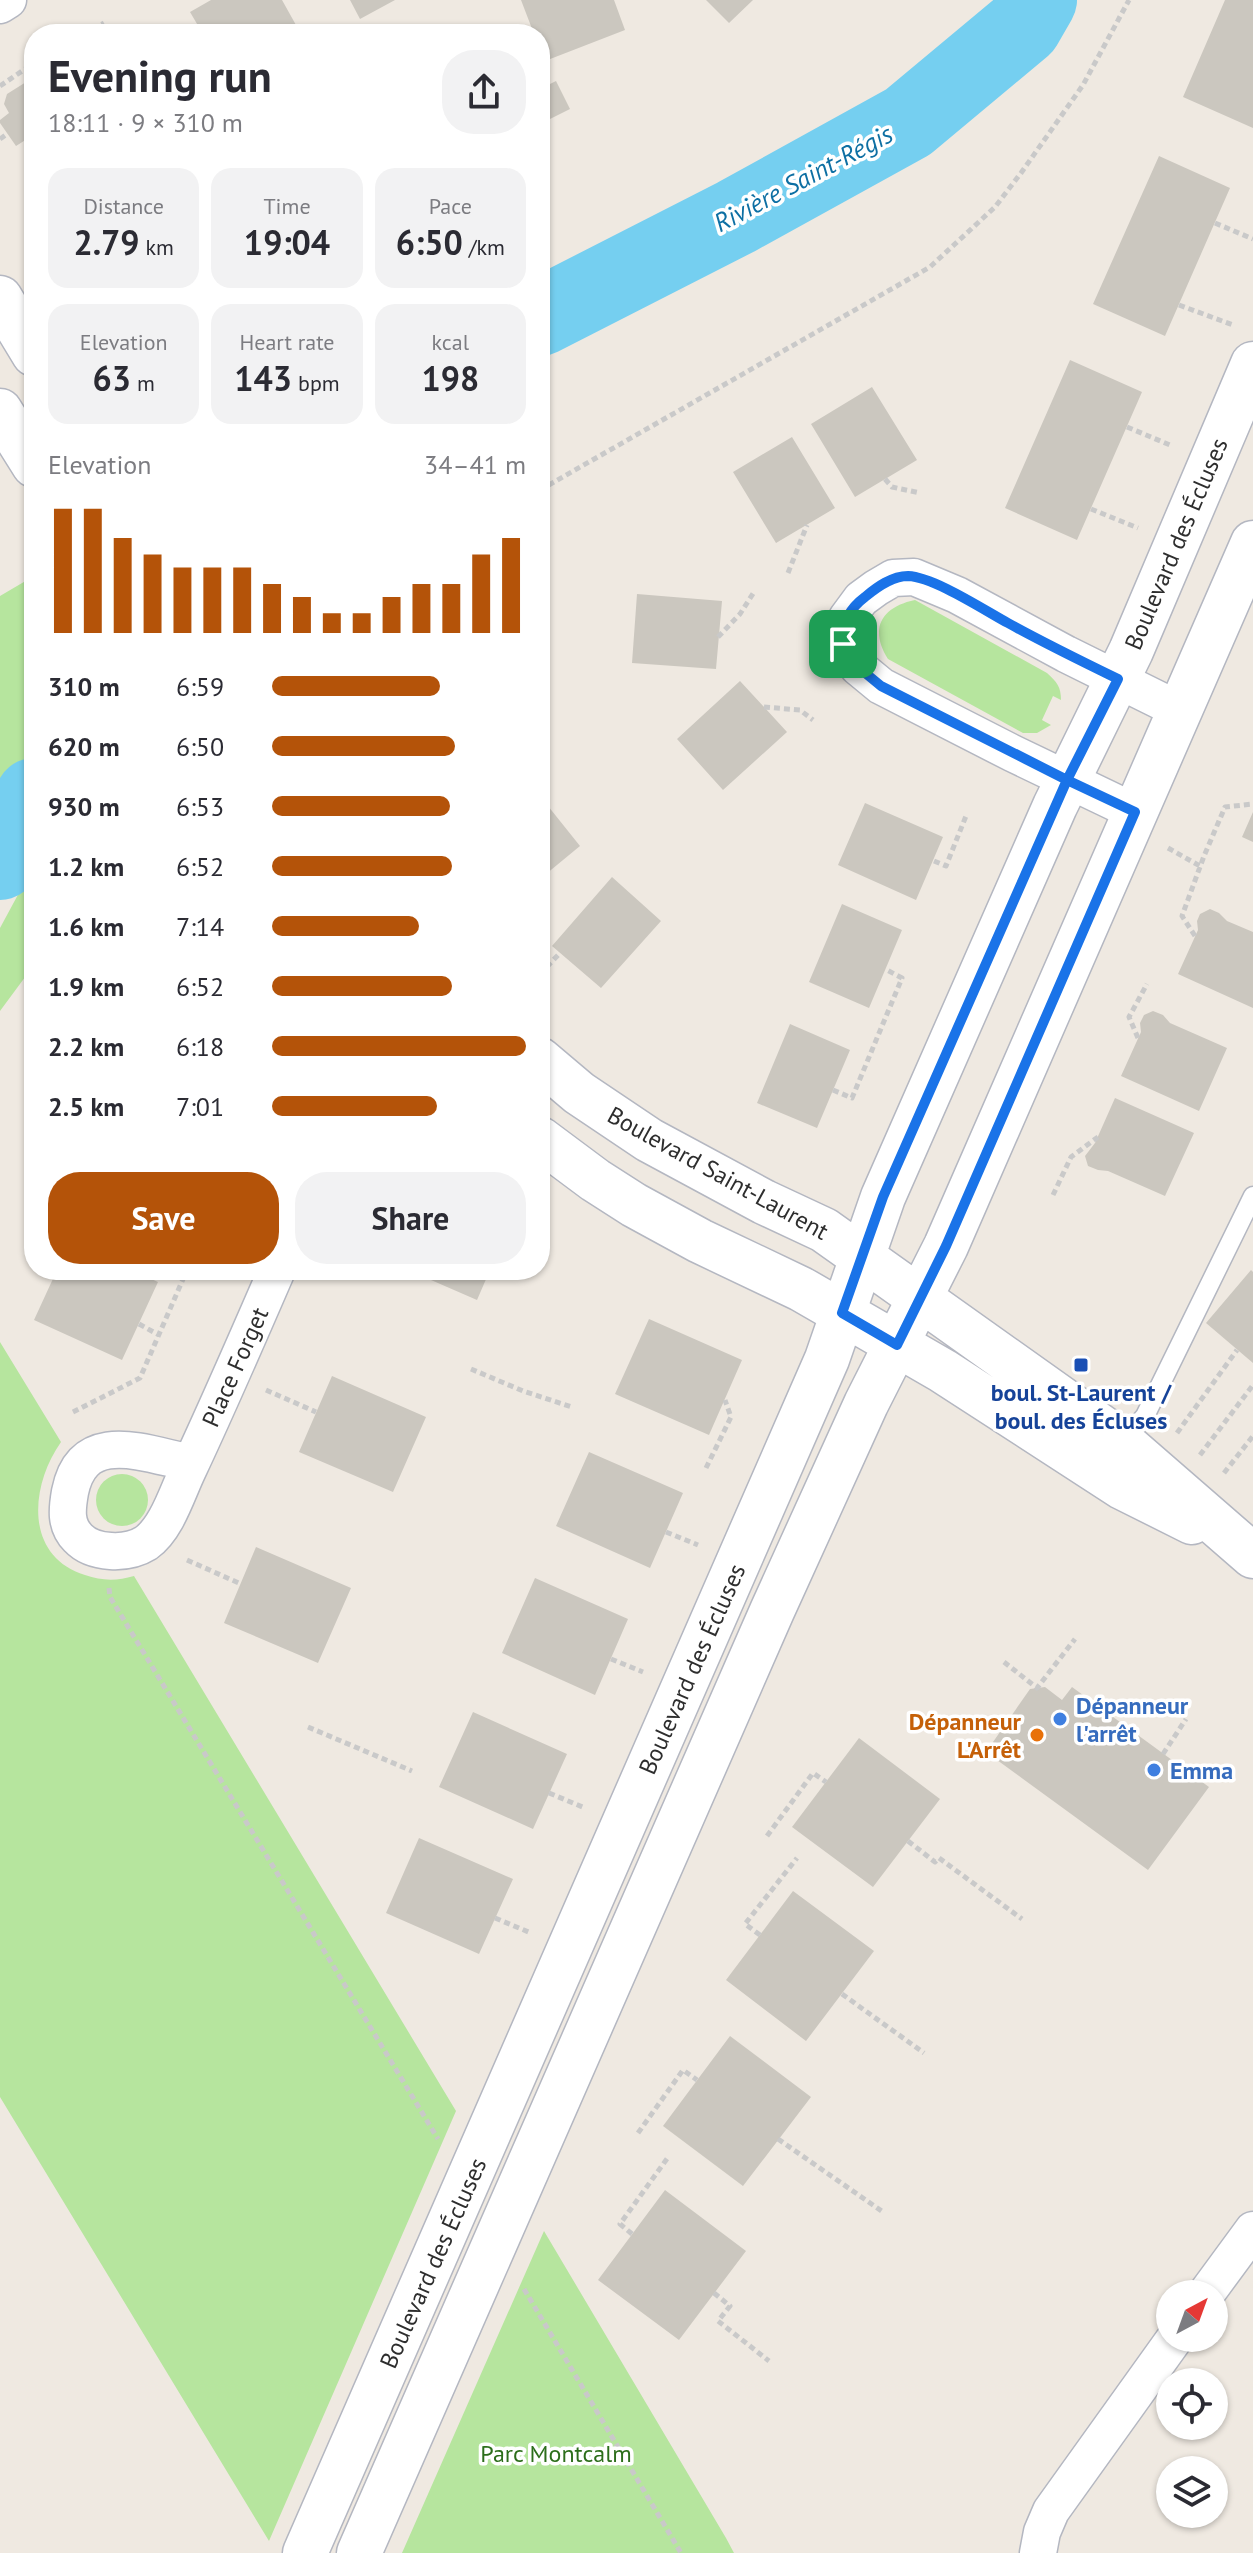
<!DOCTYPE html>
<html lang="en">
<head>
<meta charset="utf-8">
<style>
	:root { --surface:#fff; --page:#f2f2f3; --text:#2b2b33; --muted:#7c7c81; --accent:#b45309 }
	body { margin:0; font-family:"PT Sans",sans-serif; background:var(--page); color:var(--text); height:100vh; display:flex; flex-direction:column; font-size:30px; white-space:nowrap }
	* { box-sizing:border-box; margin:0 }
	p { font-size:26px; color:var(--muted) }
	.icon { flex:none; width:44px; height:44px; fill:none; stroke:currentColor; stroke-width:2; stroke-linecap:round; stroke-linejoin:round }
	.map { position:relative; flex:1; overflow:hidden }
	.drawer { position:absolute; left:24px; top:24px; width:526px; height:1256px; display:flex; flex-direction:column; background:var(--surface); border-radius:32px; box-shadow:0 2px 6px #0004 }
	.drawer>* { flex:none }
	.needle { width:52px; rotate:41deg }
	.fabs { position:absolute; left:1156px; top:2280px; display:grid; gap:16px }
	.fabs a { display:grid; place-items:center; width:72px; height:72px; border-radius:50%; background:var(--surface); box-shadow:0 2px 6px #0004; font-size:40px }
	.pin { position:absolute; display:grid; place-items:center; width:68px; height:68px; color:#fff; margin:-34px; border-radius:16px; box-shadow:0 4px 12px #0006 }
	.round { display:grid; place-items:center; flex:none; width:84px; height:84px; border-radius:32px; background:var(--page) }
	.headline { display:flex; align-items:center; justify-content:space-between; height:136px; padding:0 24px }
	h1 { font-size:44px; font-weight:600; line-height:60px }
	.figures { display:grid; grid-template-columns:repeat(3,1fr); gap:12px; height:136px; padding:8px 24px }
	.figures div { display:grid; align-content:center; border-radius:20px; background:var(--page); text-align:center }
	.figures b { font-size:34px; font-weight:600 }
	.figures small { font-size:22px; font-weight:400 }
	.figures p { font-size:22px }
	.chart { height:224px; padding:16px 24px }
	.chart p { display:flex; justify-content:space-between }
	.chart svg { width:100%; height:144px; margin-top:8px; stroke:var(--accent); stroke-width:6 }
	.cta { display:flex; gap:16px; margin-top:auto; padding:16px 24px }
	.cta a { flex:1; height:92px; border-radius:32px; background:var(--accent); color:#fff; font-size:32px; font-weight:600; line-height:92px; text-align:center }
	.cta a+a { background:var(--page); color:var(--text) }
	ul { padding:0 24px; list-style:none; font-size:26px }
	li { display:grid; grid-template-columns:128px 96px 1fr; align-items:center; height:60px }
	li i { height:20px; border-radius:10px; background:var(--accent) }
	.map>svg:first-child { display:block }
</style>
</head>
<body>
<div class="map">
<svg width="1253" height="2553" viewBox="0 0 1253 2553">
	<rect width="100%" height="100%" fill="#efe9e1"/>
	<path fill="#b6e59e" d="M34,576V746L25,765L0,806V596Z
		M915,600L1047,673C1057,682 1061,687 1061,700L1053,696L1042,720L1051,725L1037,733H1023L888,659C869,629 881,607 915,600Z
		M34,865V965L0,1011V928Z
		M0,1342L61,1442C30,1486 24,1556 85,1575C102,1581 117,1581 134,1576L456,2111L269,2541L0,2097Z
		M96 1500a26 26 0 1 1 52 0a26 26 0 1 1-52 0Z
		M544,2231L726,2538L734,2553H402Z"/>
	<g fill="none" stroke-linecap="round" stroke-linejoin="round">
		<path stroke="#75cff0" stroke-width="78" d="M540,317L736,217L908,122L1023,26L1038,0
			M0,861L34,797"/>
	</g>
	<path fill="#cbc7bf" d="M211,0H282L301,34H203L190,12Z
		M350,0H395L360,19Z
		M521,0H614L625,30L545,61L540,48V34H534Z
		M706,0H753L729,23Z
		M1225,0H1253V128L1183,97Z
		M34,77V151L27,139L16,146L0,123V120L9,113L4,104L7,94Z
		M556,81L570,109L546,121L540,110V89Z
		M1159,156L1230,188L1165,336L1093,304Z
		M1070,360L1142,392L1077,540L1005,508Z
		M872,387L917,460L855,497L811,424Z
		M792,437L835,508L776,543L733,472Z
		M637,594L722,601L716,669L632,663Z
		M740,681L787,732L723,790L677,739Z
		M540,796L580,846L540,879Z
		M865,803L943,837L916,900L838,865Z
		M1253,812V842L1242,837Z
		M612,877L661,921L601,988L552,946Z
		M842,904L902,930L869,1008L809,982Z
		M1210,909L1219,913L1227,921L1253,932V1008L1178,974L1198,930L1197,921L1200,914Z
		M1153,1011L1163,1015L1170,1023L1227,1048L1199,1111L1121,1076L1141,1032L1140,1023L1144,1015Z
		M790,1024L850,1050L817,1128L757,1103Z
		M1115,1098L1194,1133L1165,1196L1108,1171L1098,1170L1088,1166L1085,1156L1095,1143Z
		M57,1270H131L158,1282L122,1360L34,1320Z
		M408,1270H490L477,1300Z
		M1251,1270L1253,1272V1363L1206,1323Z
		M649,1319L742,1360L709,1435L615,1394Z
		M332,1376L426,1417L393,1492L299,1452Z
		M589,1452L683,1493L650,1568L556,1526Z
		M256,1547L351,1588L318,1663L224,1623Z
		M535,1578L628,1619L595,1695L502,1653Z
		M1045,1687L1062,1700L1072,1687L1209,1787L1148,1870L986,1752L1030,1689Z
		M473,1712L567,1754L533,1829L439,1787Z
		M859,1738L940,1799L873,1887L792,1827Z
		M419,1838L513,1879L479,1954L386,1913Z
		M793,1891L874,1951L806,2041L726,1980Z
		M730,2036L811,2097L743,2186L663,2126Z
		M665,2190L746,2251L679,2340L598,2280Z"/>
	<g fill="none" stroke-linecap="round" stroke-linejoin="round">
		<g stroke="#b4b7c1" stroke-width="21">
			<path id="lane" d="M1122,1442L1145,1416L1253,1196"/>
		</g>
		<g stroke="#b4b7c1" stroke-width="39">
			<path id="street" d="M0,5L8,0
				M1135,812L1012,753L881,686L858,667L843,644L842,631L847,618L861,599L876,588L893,578L914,577L957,595L1066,654L1179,710
				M191,1463C145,1454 83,1427 70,1492C67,1509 65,1525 78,1538C93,1554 127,1555 146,1543C167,1528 177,1493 188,1470C219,1404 248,1337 277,1270
				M1206,2294L1253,2230
				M1038,2553L1042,2532L1051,2511L1175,2338"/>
		</g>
		<g stroke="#b4b7c1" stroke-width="47">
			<path id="secondary" d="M0,298L34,354
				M0,411L34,465
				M540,1060L579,1093L649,1140L764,1202L824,1230L1122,1442L1253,1556
				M540,1139L595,1180L634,1205L700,1241L801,1289L943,1371L1122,1487L1192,1522
				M305,2553L827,1359L883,1197L1055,806L1131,651L1253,364
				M359,2553L772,1611L866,1404L946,1246L1253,543"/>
		</g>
		<path stroke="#c9c9c9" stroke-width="5" stroke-dasharray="6 4" stroke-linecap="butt" d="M84,34L104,23
			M0,86L34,63
			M0,139L7,134
			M1215,223L1253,239
			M1179,305L1233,325
			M1127,427L1170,445
			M885,479L892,487L920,493
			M540,490L930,267L995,207L1021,173L1083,85L1129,0
			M1091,509L1138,528
			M788,573L807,525
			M718,637L740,614L754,592
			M764,707L800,710L813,720
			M1168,848L1200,866
			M934,861L946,866L966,816
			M1195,936L1182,916L1204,856L1225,807L1253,804
			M540,974L560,953
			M1138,1038L1129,1017L1147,984
			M833,1090L852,1098L902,978L885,969
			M1053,1195L1071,1157L1098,1137
			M139,1324L159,1335
			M471,1369L523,1391L572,1407
			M266,1390L316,1412
			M73,1412L140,1378L187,1270
			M1177,1433L1237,1350
			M1200,1455L1253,1385
			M706,1468L731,1417L725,1400
			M1224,1473L1253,1436
			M666,1532L698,1545
			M187,1560L241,1584
			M109,1588L110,1597L438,2139
			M611,1659L643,1672
			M1004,1662L1037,1688L1075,1639
			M308,1727L412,1771
			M1163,1754L1186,1719
			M549,1793L585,1808
			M767,1836L813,1773L826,1782
			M908,1841L935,1862L939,1858L1022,1919
			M495,1918L531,1933
			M760,1935L745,1924L797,1858
			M842,1994L924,2053
			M638,2133L683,2070L697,2080
			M778,2139L883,2212
			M632,2234L620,2224L669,2156
			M524,2289L681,2553
			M714,2293L730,2306L718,2321L769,2361"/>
		<use href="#lane" stroke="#fff" stroke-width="18"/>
		<use href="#street" stroke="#fff" stroke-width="36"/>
		<use href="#secondary" stroke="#fff" stroke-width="44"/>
	</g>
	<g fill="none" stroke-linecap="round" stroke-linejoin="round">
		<g stroke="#fff" stroke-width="16">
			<path id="route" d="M843,644L858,667L881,686L1067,780L883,1197L842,1313L897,1345L946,1246L1135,812L1067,780L1118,679C1081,661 1044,643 1008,623C984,610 934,577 908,576C892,576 877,587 865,597C849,609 841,625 843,644"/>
		</g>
		<use href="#route" stroke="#1a73e8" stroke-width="10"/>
	</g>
	<rect fill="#1a4fb4" stroke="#fff" stroke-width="3" x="1073" y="1357" width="16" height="16" rx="4"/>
	<g fill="#3f7fe0" stroke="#fff" stroke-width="3">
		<circle cx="1060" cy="1719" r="8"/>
		<circle cx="1154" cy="1770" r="8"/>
	</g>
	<circle fill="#e8710a" stroke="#fff" stroke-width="3" cx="1037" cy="1735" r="8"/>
	<g text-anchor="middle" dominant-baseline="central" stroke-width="7" stroke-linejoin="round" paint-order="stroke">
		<g font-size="24" fill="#2e2e2e" stroke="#fff">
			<text transform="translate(1176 544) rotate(-67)">Boulevard des Écluses</text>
			<text transform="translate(718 1173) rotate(29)">Boulevard Saint-Laurent</text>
			<text transform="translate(235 1367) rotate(-66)">Place Forget</text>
			<text transform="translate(692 1669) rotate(-66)">Boulevard des Écluses</text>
			<text transform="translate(433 2263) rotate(-66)">Boulevard des Écluses</text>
		</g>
		<g font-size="24" font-weight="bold" fill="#164399" stroke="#fff">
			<text x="1081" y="1392">boul. St-Laurent /<tspan x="1081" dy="28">boul. des Écluses</tspan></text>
		</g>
		<g font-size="24" font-weight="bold" fill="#366cbe" stroke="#fff" text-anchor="start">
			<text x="1076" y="1705">Dépanneur<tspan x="1076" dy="28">l'arrêt</tspan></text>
			<text x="1170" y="1770">Emma</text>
		</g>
		<g font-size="24" font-weight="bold" fill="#c56008" stroke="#fff" text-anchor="end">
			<text x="1021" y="1721">Dépanneur<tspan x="1021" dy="28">L'Arrêt</tspan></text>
		</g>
		<g font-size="24" fill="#2c6e1b" stroke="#fff">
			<text x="556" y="2453">Parc Montcalm</text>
		</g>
		<g font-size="26" font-style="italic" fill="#0d6fa3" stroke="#fff">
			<text transform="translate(803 178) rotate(-28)">Rivière Saint-Régis</text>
		</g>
	</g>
</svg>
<div class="fabs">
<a><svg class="needle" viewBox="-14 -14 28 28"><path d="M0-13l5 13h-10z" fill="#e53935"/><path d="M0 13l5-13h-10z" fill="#7c7c81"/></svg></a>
<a><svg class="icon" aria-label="locate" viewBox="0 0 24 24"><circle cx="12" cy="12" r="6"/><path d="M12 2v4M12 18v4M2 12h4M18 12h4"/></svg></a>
<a><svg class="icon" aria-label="layers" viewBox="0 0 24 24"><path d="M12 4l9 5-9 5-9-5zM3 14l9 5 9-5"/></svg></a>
</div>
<div class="pin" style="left:843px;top:644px;background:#1e9e55"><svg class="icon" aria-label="arrive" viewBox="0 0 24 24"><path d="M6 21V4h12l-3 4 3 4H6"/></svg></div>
<section class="drawer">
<div class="headline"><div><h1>Evening run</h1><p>18:11 · 9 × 310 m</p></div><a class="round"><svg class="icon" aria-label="share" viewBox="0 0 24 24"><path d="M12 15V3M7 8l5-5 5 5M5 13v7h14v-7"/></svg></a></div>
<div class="figures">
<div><p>Distance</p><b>2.79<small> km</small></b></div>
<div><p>Time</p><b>19:04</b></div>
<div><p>Pace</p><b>6:50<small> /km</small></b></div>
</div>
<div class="figures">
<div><p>Elevation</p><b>63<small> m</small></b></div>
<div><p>Heart rate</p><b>143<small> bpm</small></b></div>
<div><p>kcal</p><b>198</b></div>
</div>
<div class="chart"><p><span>Elevation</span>34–41 m</p>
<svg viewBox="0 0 160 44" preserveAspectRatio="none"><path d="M5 44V6M15 44V6M25 44V15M35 44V20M45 44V24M55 44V24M65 44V24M75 44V29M85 44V33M95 44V38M105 44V38M115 44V33M125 44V29M135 44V29M145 44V20M155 44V15"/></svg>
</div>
<ul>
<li><b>310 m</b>6:59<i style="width:66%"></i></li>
<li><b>620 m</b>6:50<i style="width:72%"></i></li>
<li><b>930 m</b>6:53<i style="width:70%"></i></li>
<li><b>1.2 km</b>6:52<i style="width:71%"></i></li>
<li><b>1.6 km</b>7:14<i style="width:58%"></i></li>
<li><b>1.9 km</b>6:52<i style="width:71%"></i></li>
<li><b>2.2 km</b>6:18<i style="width:100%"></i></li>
<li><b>2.5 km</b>7:01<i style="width:65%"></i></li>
</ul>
<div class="cta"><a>Save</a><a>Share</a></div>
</section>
</div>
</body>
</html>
